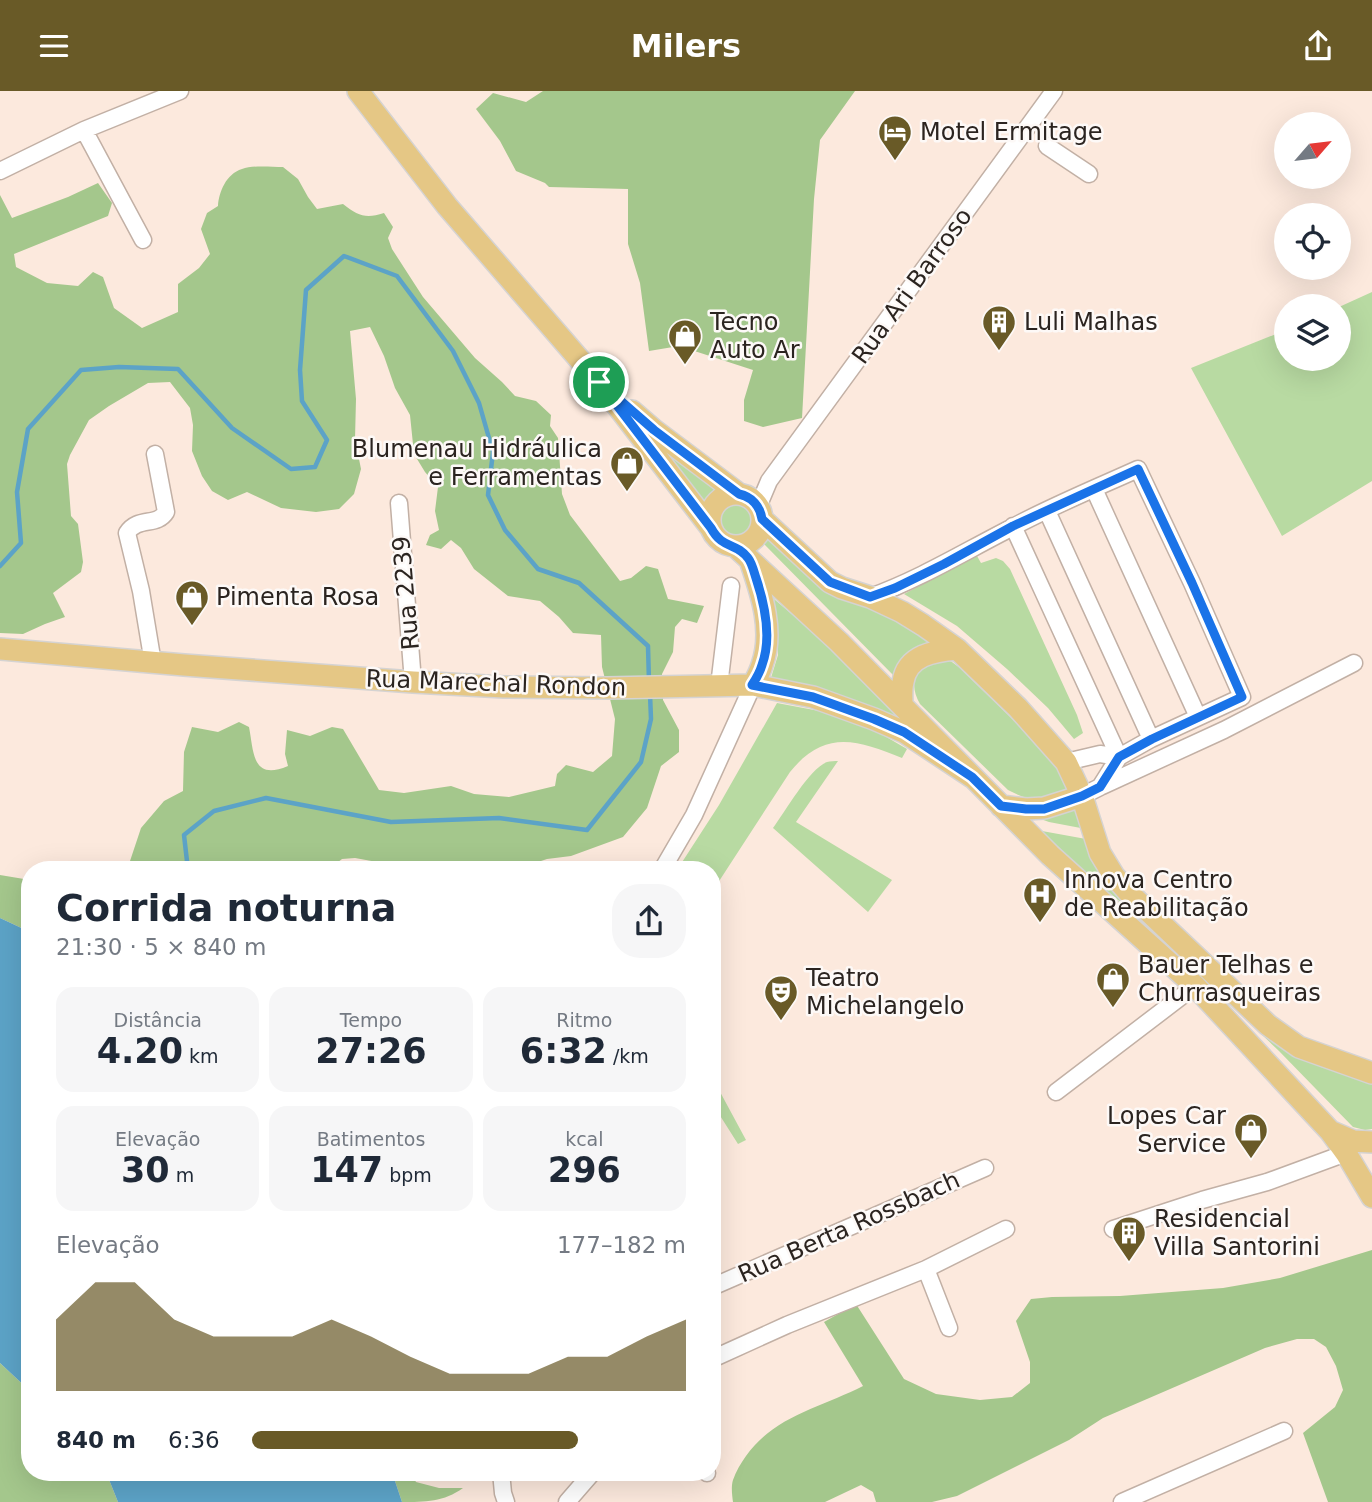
<!DOCTYPE html>
<html lang="pt">
<head>
<meta charset="utf-8">
<style>
	:root { --surface:#fff; --page:#f6f6f7; --text:#1f2937; --muted:#747a83; --accent:#695a27 }
	body { margin:0; font-family:"DejaVu Sans",sans-serif; background:var(--page); color:var(--text); height:100vh; display:flex; flex-direction:column; font-size:26px; white-space:nowrap }
	* { box-sizing:border-box; margin:0 }
	p { font-size:23px; color:var(--muted) }
	.icon { flex:none; width:38px; height:38px; fill:none; stroke:currentColor; stroke-width:2; stroke-linecap:round; stroke-linejoin:round }
	.map { position:relative; flex:1; overflow:hidden }
	.side { position:absolute; left:21px; top:770px; width:700px; height:620px; display:flex; flex-direction:column; background:var(--surface); border-radius:28px; box-shadow:0 7px 28px #0002 }
	.side>* { flex:none }
	.needle { width:46px; rotate:62deg }
	.fabs { position:absolute; left:1274px; top:21px; display:grid; gap:14px }
	.fabs a { display:grid; place-items:center; width:77px; height:77px; border-radius:50%; background:var(--surface); box-shadow:0 7px 28px #0002; font-size:35px }
	.pin { position:absolute; display:grid; place-items:center; width:60px; height:60px; color:#fff; margin:-30px; border:4px solid #fff; border-radius:50%; box-shadow:0 2px 7px #0007 }
	.round { display:grid; place-items:center; flex:none; width:74px; height:74px; border-radius:28px; background:var(--page) }
	.overview { display:flex; align-items:center; justify-content:space-between; height:119px; padding:0 35px }
	h1 { font-size:38px; font-weight:700; line-height:52px }
	.metrics { display:grid; grid-template-columns:repeat(3,1fr); gap:10px; height:119px; padding:7px 35px }
	.metrics div { display:grid; align-content:center; border-radius:18px; background:var(--page); text-align:center }
	.metrics b { font-size:35px; font-weight:700 }
	.metrics small { font-size:19px; font-weight:400 }
	.metrics p { font-size:19px }
	.chart { height:196px; padding:14px 35px }
	.chart p { display:flex; justify-content:space-between }
	.chart svg { width:100%; height:126px; margin-top:7px; fill:var(--accent); opacity:.7 }
	ul { padding:0 35px; list-style:none; font-size:23px }
	li { display:grid; grid-template-columns:112px 84px 1fr; align-items:center; height:52px }
	li i { height:18px; border-radius:9px; background:var(--accent) }
	header { display:flex; justify-content:space-between; align-items:center; height:91px; padding:0 35px; background:var(--accent); color:#fff; font-size:32px; font-weight:700 }
	.map>svg:first-child { display:block }
</style>
</head>
<body>
<header><svg class="icon" aria-label="menu" viewBox="0 0 24 24"><path d="M4 6h16M4 12h16M4 18h16"/></svg>Milers<svg class="icon" aria-label="share" viewBox="0 0 24 24"><path d="M12 15V3M7 8l5-5 5 5M5 13v7h14v-7"/></svg></header>
<div class="map">
<svg width="1372" height="1411" viewBox="0 0 1372 1411">
	<rect width="100%" height="100%" fill="#fce9dd"/>
	<path fill="#b8daa2" d="M1372,201V390L1282,445L1191,277L1286,239V268H1339V216Z
		M655,353L722,397L708,407L703,414Z
		M720 429a16 16 0 1 1 32 0a16 16 0 1 1-32 0Z
		M771,443L863,511L935,551L899,573L894,585L764,453Z
		M977,465L981,472L996,467L1003,470L1010,478L1077,624L1083,642L1074,648L1048,617L1007,578L957,535L904,503Z
		M774,508L835,560L912,640C884,625 856,608 826,599C808,594 789,592 770,590L778,564L777,529Z
		M947,569L952,571L960,577L1039,654L1060,678L1069,697C1046,710 1032,712 1008,699L920,613C914,602 912,593 917,581L930,571Z
		M777,612L830,622L871,637L907,658L902,667C857,649 825,638 790,681L712,801V779H677L719,714Z
		M838,670L796,731L892,789L868,821L773,737C785,721 809,678 827,671C830,670 835,670 838,670Z
		M1079,715L1086,738L1049,731L1035,726C1051,726 1066,723 1079,715Z
		M1042,740L1086,748L1302,967L1321,976L1372,990V1038L1365,1039L1353,1036L1279,960L1134,822L1086,783Z
		M712,986L746,1049L738,1053L712,1012Z"/>
	<path fill="#a4c78c" d="M543,0H855L820,49L814,108L802,327L763,336L744,330V309L753,279L679,255L649,260L640,192L628,153V98L549,96L545,92L516,80L500,50L476,18L493,2L526,11Z
		M283,76L298,88L308,106L317,118L343,113C358,125 366,128 384,122L393,136L388,147L392,158L423,206L475,267L502,291L515,305L536,310L551,324L550,335L558,347L562,403L570,424L620,490L631,487L646,475L658,478L668,508L704,515L697,532L682,528L675,536L673,561L662,583L663,609L679,639V661L661,675L647,717L623,746L571,765L547,768L514,779H421L355,767L342,768L328,779H127L141,737L164,710L183,700L184,661L192,636L218,641L239,631L249,636C254,662 252,690 288,675L285,663L287,639L310,645L332,636L343,638L379,699L404,702L451,695L474,703L509,706L555,695L557,683L566,674L593,681L612,665L615,628L602,576L601,544L573,542L559,526L540,510L508,505L474,478L461,457L451,449L441,458L426,454L430,444L439,439L435,420L438,396L425,381L414,363L410,324L395,297L384,265L370,236L350,240L356,308L355,348L361,378L354,403L339,418L316,421L281,417L247,401L228,409L212,400L202,385L192,360L193,334L190,317L170,291L148,292L109,315L89,329L70,364L67,373L71,425L78,433L83,471L81,481L53,502L65,526L45,533L23,543L0,542V104L12,127L68,106L98,92L112,112L108,125L14,163L16,176L47,192L78,195L93,181L103,186L114,217L142,237L178,221V193L199,177L210,163L201,138L207,122L218,115C219,101 226,83 242,78C252,74 271,76 283,76Z
		M0,784L30,789V841L0,827Z
		M1372,1159V1411H1328L1303,1342L1335,1316L1343,1299L1336,1275L1326,1256L1314,1248H1297L1265,1257L1103,1327L1069,1349L957,1405L932,1411H876L873,1401L861,1394L825,1411H733C732,1404 731,1395 733,1389C736,1380 741,1372 746,1365C774,1325 822,1316 863,1295L824,1231L856,1213L904,1288L936,1303L980,1309L1012,1306L1030,1292V1271L1016,1230L1031,1208L1052,1206L1120,1205L1223,1197L1280,1187Z
		M0,1272L30,1300V1381H106L118,1411H0Z
		M392,1381H410L416,1391L439,1397H463C444,1411 425,1411 402,1411Z"/>
	<path fill="#5ca3c7" d="M0,827L30,841V1300L0,1272Z
		M106,1381H392L402,1411H118Z"/>
	<g fill="none" stroke-linecap="round" stroke-linejoin="round">
		<path stroke="#5ca3c7" stroke-width="4.5" d="M0,475L21,452L17,401L28,338L81,279L119,276L178,278L232,337L291,378L315,376L327,349L302,310L300,279L306,199L344,165L397,185L453,260L479,312L493,361L488,404L505,439L538,478L579,492L648,555L649,591
			M188,779L184,744L214,720L266,707L391,731L499,727L587,739L641,671L651,628L650,603"/>
		<g stroke="#c2b0a5" stroke-width="19">
			<path id="minor" d="M84,39L143,149
				M1047,55L1089,83
				M0,80L84,39L180,0
				M1094,398L1198,626
				M399,412L413,591
				M758,416L769,390L1054,0
				M1047,420L1151,648
				M1013,435L1119,666
				M870,506C920,488 964,461 1011,437C1052,415 1096,397 1138,378L1192,492L1242,606L1151,648L1119,666L1100,696L1082,705
				M153,572L141,500L127,442C138,425 157,436 166,421L155,363
				M719,595L731,495
				M1066,671L1100,663L1119,666
				M1102,695L1224,639L1354,572
				M662,779L694,724L753,594
				M1056,1001L1195,895
				M1113,1138L1202,1109L1267,1091L1346,1062
				M926,1178L949,1237
				M712,1196L985,1077
				M712,1268L787,1234L926,1178L1006,1138
				M501,1381L503,1402L506,1411
				M706,1381L707,1382
				M567,1411L593,1381
				M1122,1411L1284,1340"/>
		</g>
		<g stroke="#d5d3d2" stroke-width="24">
			<path id="major" d="M358,0L447,115L599,291L711,437
				M632,320L654,339L739,403
				M710 429a26 26 0 1 1 52 0a26 26 0 1 1-52 0Z
				M762,428L830,491L842,497L870,506L902,521L923,534L957,558L1018,617L1066,671L1082,705L1100,762L1114,785L1131,804L1268,934L1299,956L1372,982
				M737,457L839,551L1050,764L1195,895L1330,1040L1346,1062L1372,1106
				M751,472C762,504 774,541 762,574C760,581 756,588 753,594
				M0,558L184,574L413,591L504,596L607,597L753,594L813,606L874,628L904,641L972,686
				M902,614C902,607 901,598 903,591C907,564 934,560 957,558
				M1001,715L1026,718L1044,717L1082,705
				M1332,1041L1353,1050L1372,1051"/>
		</g>
		<use href="#minor" stroke="#fff" stroke-width="16"/>
		<use href="#major" stroke="#e5c785" stroke-width="21"/>
	</g>
	<g fill="none" stroke-linecap="round" stroke-linejoin="round">
		<g stroke="#fff" stroke-width="14">
			<path id="route" d="M599,291L654,339L739,403C752,406 760,415 762,428L830,491L870,506L895,497L944,473L1013,435L1138,378L1192,492L1242,606L1152,648L1119,666L1100,696L1082,705L1044,718H1026L1001,715L972,686L904,641L874,628L813,606L752,594C756,588 760,581 762,574C772,547 765,514 756,487C754,481 752,472 748,467C736,451 723,459 711,437Z"/>
		</g>
		<use href="#route" stroke="#1a73e8" stroke-width="9"/>
	</g>
	<defs>
		<g id="hotel-pin" transform="scale(1.75)"><path d="M0 17L-7.5 6A9.5 9.5 0 1 1 7.5 6Z" fill="#695a27" stroke="#fdf9f7"/><path d="M-6-4.5h1.5V1H6V5H4.5V3h-9V5H-6ZM-4 0a1.8 1.8 0 1 1 3.6 0ZM.5 0V-2.5h3Q6-2.5 6 0Z" fill="#fff"/></g>
		<g id="building-pin" transform="scale(1.75)"><path d="M0 17L-7.5 6A9.5 9.5 0 1 1 7.5 6Z" fill="#695a27" stroke="#fdf9f7"/><path d="M-4-6H4V6H1V3H-1V6H-4ZM-2.5-4.3h1.7v1.8h-1.7ZM.8-4.3h1.7v1.8H.8ZM-2.5-1h1.7V.8h-1.7ZM.8-1h1.7V.8H.8Z" fill="#fff"/></g>
		<g id="shop-pin" transform="scale(1.75)"><path d="M0 17L-7.5 6A9.5 9.5 0 1 1 7.5 6Z" fill="#695a27" stroke="#fdf9f7"/><path d="M-5-2.5h2.3a2.7 3.5 0 0 1 5.4 0H5L5.5 6h-11ZM-1.5-2.5h3a1.5 2.3 0 0 0-3 0Z" fill="#fff"/></g>
		<g id="hospital-pin" transform="scale(1.75)"><path d="M0 17L-7.5 6A9.5 9.5 0 1 1 7.5 6Z" fill="#695a27" stroke="#fdf9f7"/><path d="M-5-5h3v3.5h4V-5h3V5h-3V1.5h-4V5h-3Z" fill="#fff"/></g>
		<g id="theatre-pin" transform="scale(1.75)"><path d="M0 17L-7.5 6A9.5 9.5 0 1 1 7.5 6Z" fill="#695a27" stroke="#fdf9f7"/><path d="M-5-5.5Q0-4 5-5.5V0Q5 5 0 6Q-5 5-5 0ZM-3.3-2.5H-1v1.5H-3.3ZM1-2.5H3.3v1.5H1ZM-2.8 1Q0 5.5 2.8 1Z" fill="#fff"/></g>
	</defs>
	<g fill-rule="evenodd">
		<use href="#hotel-pin" x="895" y="41"/>
		<use href="#building-pin" x="999" y="231"/>
		<use href="#shop-pin" x="685" y="245"/>
		<use href="#shop-pin" x="627" y="372"/>
		<use href="#shop-pin" x="192" y="506"/>
		<use href="#hospital-pin" x="1040" y="803"/>
		<use href="#shop-pin" x="1113" y="888"/>
		<use href="#theatre-pin" x="781" y="901"/>
		<use href="#shop-pin" x="1251" y="1039"/>
		<use href="#building-pin" x="1129" y="1142"/>
	</g>
	<g text-anchor="middle" dominant-baseline="central" stroke-width="5" stroke-linejoin="round" paint-order="stroke">
		<g font-size="24" fill="#2b2420" stroke="#fdf9f7" text-anchor="start">
			<text x="920" y="41">Motel Ermitage</text>
			<text x="710" y="231">Tecno<tspan x="710" dy="28">Auto Ar</tspan></text>
			<text x="1024" y="231">Luli Malhas</text>
			<text x="602" y="358" text-anchor="end">Blumenau Hidráulica<tspan x="602" dy="28">e Ferramentas</tspan></text>
			<text x="216" y="506">Pimenta Rosa</text>
			<text x="1064" y="789">Innova Centro<tspan x="1064" dy="28">de Reabilitação</tspan></text>
			<text x="1138" y="874">Bauer Telhas e<tspan x="1138" dy="28">Churrasqueiras</tspan></text>
			<text x="806" y="887">Teatro<tspan x="806" dy="28">Michelangelo</tspan></text>
			<text x="1226" y="1025" text-anchor="end">Lopes Car<tspan x="1226" dy="28">Service</tspan></text>
			<text x="1154" y="1128">Residencial<tspan x="1154" dy="28">Villa Santorini</tspan></text>
		</g>
		<g font-size="24" fill="#2b2420" stroke="#fdf9f7">
			<text transform="translate(912 195) rotate(-54)">Rua Ari Barroso</text>
			<text transform="translate(406 502) rotate(-95)">Rua 2239</text>
			<text transform="translate(496 592) rotate(2)">Rua Marechal Rondon</text>
			<text transform="translate(849 1136) rotate(-24)">Rua Berta Rossbach</text>
		</g>
	</g>
</svg>
<div class="fabs">
<a><svg class="needle" viewBox="-14 -14 28 28"><path d="M0-13l5 13h-10z" fill="#e53935"/><path d="M0 13l5-13h-10z" fill="#747a83"/></svg></a>
<a><svg class="icon" aria-label="locate" viewBox="0 0 24 24"><circle cx="12" cy="12" r="6"/><path d="M12 2v4M12 18v4M2 12h4M18 12h4"/></svg></a>
<a><svg class="icon" aria-label="layers" viewBox="0 0 24 24"><path d="M12 4l9 5-9 5-9-5zM3 14l9 5 9-5"/></svg></a>
</div>
<div class="pin" style="left:599px;top:291px;background:#1e9e55"><svg class="icon" aria-label="arrive" viewBox="0 0 24 24"><path d="M6 21V4h12l-3 4 3 4H6"/></svg></div>
<section class="side">
<div class="overview"><div><h1>Corrida noturna</h1><p>21:30 · 5 × 840 m</p></div><a class="round"><svg class="icon" aria-label="share" viewBox="0 0 24 24"><path d="M12 15V3M7 8l5-5 5 5M5 13v7h14v-7"/></svg></a></div>
<div class="metrics">
<div><p>Distância</p><b>4.20<small> km</small></b></div>
<div><p>Tempo</p><b>27:26</b></div>
<div><p>Ritmo</p><b>6:32<small> /km</small></b></div>
</div>
<div class="metrics">
<div><p>Elevação</p><b>30<small> m</small></b></div>
<div><p>Batimentos</p><b>147<small> bpm</small></b></div>
<div><p>kcal</p><b>296</b></div>
</div>
<div class="chart"><p><span>Elevação</span>177–182 m</p>
<svg viewBox="0 0 160 44" preserveAspectRatio="none"><path d="M0 44V19L10 6L20 6L30 19L40 25L50 25L60 25L70 19L80 25L90 32L100 38L110 38L120 38L130 32L140 32L150 25L160 19V44z"/></svg>
</div>
<ul>
<li><b>840 m</b>6:36<i style="width:75%"></i></li>
</ul>
</section>
</div>
</body>
</html>
